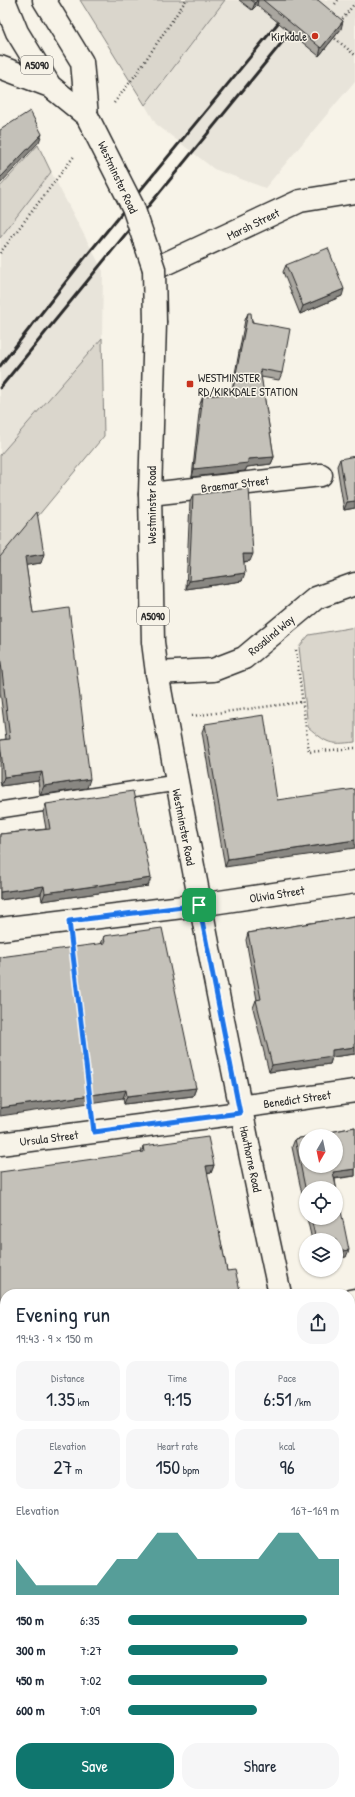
<!DOCTYPE html>
<html lang="en">
<head>
<meta charset="utf-8">
<style>
	:root { --surface:#fff; --page:#f6f6f7; --text:#1f2937; --muted:#747a83; --accent:#0f766e }
	body { margin:0; font-family:"Patrick Hand",sans-serif; background:var(--page); color:var(--text); height:100vh; display:flex; flex-direction:column; font-size:15px; white-space:nowrap }
	* { box-sizing:border-box; margin:0 }
	p { font-size:13px; color:var(--muted) }
	.icon { flex:none; width:22px; height:22px; fill:none; stroke:currentColor; stroke-width:2; stroke-linecap:round; stroke-linejoin:round }
	.map { position:relative; flex:1; overflow:hidden }
	.panel { position:absolute; left:0px; top:1289px; width:355px; height:508px; display:flex; flex-direction:column; background:var(--surface); border-radius:16px 16px 0 0; box-shadow:0 1px 3px #0004 }
	.panel>* { flex:none }
	.needle { width:26px; rotate:189deg }
	.controls { position:absolute; left:299px; top:1129px; display:grid; gap:8px }
	.controls a { display:grid; place-items:center; width:44px; height:44px; border-radius:50%; background:var(--surface); box-shadow:0 1px 3px #0004; font-size:20px }
	.pin { position:absolute; display:grid; place-items:center; width:34px; height:34px; color:#fff; margin:-17px; border-radius:8px; box-shadow:0 2px 6px #0006 }
	.round { display:grid; place-items:center; flex:none; width:42px; height:42px; border-radius:16px; background:var(--page) }
	.head { display:flex; align-items:center; justify-content:space-between; height:68px; padding:0 16px }
	h1 { font-size:22px; font-weight:600; line-height:30px }
	.figures { display:grid; grid-template-columns:repeat(3,1fr); gap:6px; height:68px; padding:4px 16px }
	.figures div { display:grid; align-content:center; border-radius:10px; background:var(--page); text-align:center }
	.figures b { font-size:20px; font-weight:600 }
	.figures small { font-size:11px; font-weight:400 }
	.figures p { font-size:11px }
	.chart { height:112px; padding:8px 16px }
	.chart p { display:flex; justify-content:space-between }
	.chart svg { width:100%; height:72px; margin-top:4px; fill:var(--accent); opacity:.7 }
	.primary-button { display:flex; gap:8px; margin-top:auto; padding:8px 16px }
	.primary-button a { flex:1; height:46px; border-radius:16px; background:var(--accent); color:#fff; font-size:16px; font-weight:600; line-height:46px; text-align:center }
	.primary-button a+a { background:var(--page); color:var(--text) }
	ul { padding:0 16px; list-style:none; font-size:13px }
	li { display:grid; grid-template-columns:64px 48px 1fr; align-items:center; height:30px }
	li i { height:10px; border-radius:5px; background:var(--accent) }
	.map>svg:first-child { display:block }
</style>
</head>
<body>
<div class="map">
<svg width="355" height="1797" viewBox="0 0 355 1797">
	<rect width="100%" height="100%" fill="#f7f3e8"/>
	<filter id="ink" filterUnits="userSpaceOnUse"><feTurbulence type="fractalNoise" baseFrequency=".025" numOctaves="2"/><feDisplacementMap in="SourceGraphic" scale="8" xChannelSelector="R" yChannelSelector="G"/><feConvolveMatrix kernelMatrix="1 2 1 2 8 2 1 2 1" color-interpolation-filters="sRGB"/></filter>
	<g filter="url(#ink)">
		<path fill="#e8e4da" d="M225,0H355V81L265,188L214,169L156,124L145,105Z
			M51,172L103,271L102,338L0,455V238Z"/>
		<path fill="#dad6cc" stroke="#82807c" d="M80,0H225L145,105Z
			M38,145L51,172L0,238V187Z
			M102,338L104,436L0,562V455Z
			M355,627V742C329,745 328,744 308,727L299,647L309,635Z"/>
		<g fill="none" stroke-linecap="round" stroke-linejoin="round">
			<g stroke="#2b2b2b" stroke-width="18">
				<path id="lane" d="M0,810L176,783"/>
			</g>
			<g stroke="#2b2b2b" stroke-width="25">
				<path id="street" d="M154,269L300,201L355,192
					M150,494L321,475
					M157,673L213,670L244,658L316,598L355,584
					M0,929L199,905L355,882
					M239,1107L355,1091
					M0,1144L240,1113
					M350,1301L355,1300
					M0,1364H5
					M350,1547L355,1546
					M0,1594L5,1593"/>
			</g>
			<g stroke="#2b2b2b" stroke-width="25">
				<path id="primary" d="M4,0L17,32L50,86L87,116
					M44,0L82,62L87,116
					M0,67L50,86
					M155,323L150,494L153,642L157,673C195,881 235,1088 280,1294
					M350,1643L355,1665"/>
			</g>
			<path stroke="#2b2b2b" stroke-width="2.5" stroke-dasharray="1 3" stroke-linecap="butt" d="M335,4L338,0
				M340,22L355,3
				M114,103L137,73L186,0
				M0,253L75,155
				M296,650L309,752L355,748
				M192,716L303,702"/>
			<use href="#lane" stroke="#f7f3e8" stroke-width="15"/>
			<use href="#street" stroke="#f7f3e8" stroke-width="22"/>
			<use href="#primary" stroke="#f7f3e8" stroke-width="22"/>
			<path stroke="#2b2b2b" stroke-width="3" d="M0,366L83,260L297,0
				M0,388L297,24"/>
			<g stroke="#2b2b2b" stroke-width="25" stroke-linecap="butt">
				<path id="primary-bridge" d="M87,116L133,207L154,269L155,323"/>
			</g>
			<path stroke="#2b2b2b" stroke-width="2.5" stroke-dasharray="1 3" stroke-linecap="butt" d="M332,36L355,55"/>
			<use href="#primary-bridge" stroke="#f7f3e8" stroke-width="22"/>
		</g>
		<path fill="#a9a69f" stroke="#2b2b2b" d="M239,0H318L341,29L319,56L257,5L252,10Z
			M286,265L342,296L300,314L283,272Z
			M248,313L282,373L279,380L261,377L274,457L271,464L247,467L245,471L192,477L200,404L203,396L231,395L245,320Z
			M340,459L355,508L344,510L337,466Z
			M193,495L250,561L244,562L242,581L186,589L190,502Z
			M0,557L41,563L26,565L33,613L87,788L40,795L38,781L1,786L0,780V740L6,739L0,691Z
			M205,724L277,800L225,867L202,732Z
			M46,804L148,886L42,901L41,894L0,900V834L46,829L43,812Z
			M355,916V1054L332,1057L330,1064L269,1072L253,1008L256,1000H257L246,940L248,933Z
			M104,936L196,1088L193,1096L124,1104L101,944Z
			M355,1127V1176L335,1179L346,1257L336,1240H312L307,1218H336L306,1188V1213L292,1147L295,1139Z
			M143,1146L214,1165L211,1173L207,1174L227,1271L241,1294L141,1153Z
			M350,1323H355V1486L351,1470L354,1464L350,1447Z
			M279,1792H318L281,1797Z"/>
		<path fill="#898782" stroke="#2b2b2b" d="M257,0H258L257,5L252,10L255,3Z
			M343,21L341,29L319,56L321,48Z
			M42,134L39,142L0,184V178Z
			M344,289L342,296L300,314L303,306Z
			M274,457L271,464L247,467L245,471L192,477L194,469L248,459Z
			M355,501V508L344,510L347,502Z
			M44,554L41,563L22,566L25,557Z
			M243,554H253L250,561L241,562Z
			M245,573L242,581L186,589L189,581Z
			M42,772L38,781L1,786L4,777Z
			M90,779L87,788L40,795L44,786Z
			M355,840V848L225,867L228,859Z
			M151,878L148,886L42,901L45,893Z
			M44,886L41,894L0,900V892Z
			M355,1047V1054L332,1057L330,1064L269,1072L272,1065L332,1050Z
			M196,1088L193,1096L124,1104L127,1096Z
			M126,1090L123,1098L0,1116V1108Z
			M214,1165L211,1173L203,1174L206,1166Z
			M355,1169V1176L330,1179L333,1172Z
			M349,1250L346,1257L336,1259V1252Z
			M5,1322V1330H0V1323Z
			M0,1542H5V1549L0,1550Z
			M0,1677H5V1684H0Z
			M282,1792H318L280,1797Z"/>
		<path fill="#c4c1b9" stroke="#2b2b2b" d="M251,0H257L255,3Z
			M263,0H318L343,21L321,48Z
			M30,111L42,134L0,178V130Z
			M328,248L344,289L303,306L286,265Z
			M248,313H251L252,322L290,329L282,373L260,369L274,457L248,459V463L194,469L203,396L232,394Z
			M355,456V501L347,502L340,459Z
			M249,488L253,554H243L245,573L189,581L193,495Z
			M37,512L44,554L25,557L33,613L69,608L90,779L44,786L42,772L4,777L0,742V740L10,739L0,654V557Z
			M264,715L277,800L355,789V840L228,859L205,724Z
			M133,791L151,878L45,893L44,886L0,892V834L50,829L46,804Z
			M355,916V1047L332,1050V1056L272,1065L256,1000L261,999L248,933Z
			M162,928L196,1088L127,1096L126,1090L0,1108V957L105,943L104,936Z
			M355,1127V1169L333,1172L349,1250L336,1252V1240H316L311,1218H336V1188H306V1192L295,1139L306,1137V1166H336V1136H311Z
			M208,1137L214,1165L206,1166L227,1271L235,1270L241,1294H5V1322L0,1323V1172L144,1152L143,1146Z
			M350,1323H355V1448L350,1425Z
			M0,1391H5V1542H0Z
			M5,1638V1677H0V1639Z
			M5,1768V1792H178V1797H0V1769Z"/>
	</g>
	<g fill="none" stroke-linecap="round" stroke-linejoin="round" filter="url(#ink)">
		<g stroke="#fff" stroke-width="8">
			<path id="route" d="M199,905L240,1113L94,1132L69,921Z"/>
		</g>
		<use href="#route" stroke="#1a73e8" stroke-width="5"/>
	</g>
	<g fill="#c8321e" stroke="#f7f3e8" stroke-width="1.5">
		<circle cx="315" cy="36" r="4"/>
		<rect x="186" y="380" width="8" height="8" rx="2"/>
	</g>
	<g text-anchor="middle" dominant-baseline="central" stroke-width="3" stroke-linejoin="round" paint-order="stroke">
		<g fill="#f7f3e8" stroke="#686764" stroke-width="1">
			<rect x="21" y="56" width="32" height="18" rx="3"/>
			<rect x="137" y="607" width="32" height="18" rx="3"/>
		</g>
		<g font-size="11" font-weight="bold" fill="#2b2b2b">
			<text x="37" y="65">A5090</text>
			<text x="153" y="616">A5090</text>
		</g>
		<g font-size="12" fill="#2b2b2b" stroke="#f7f3e8" text-anchor="end">
			<text x="307" y="36">Kirkdale</text>
			<text x="198" y="377" text-anchor="start">WESTMINSTER<tspan x="198" dy="14">RD/KIRKDALE STATION</tspan></text>
		</g>
		<g font-size="12" fill="#2b2b2b" stroke="#f7f3e8">
			<text transform="translate(118 177) rotate(65)">Westminster Road</text>
			<text transform="translate(253 224) rotate(-26)">Marsh Street</text>
			<text transform="translate(235 484) rotate(-7)">Braemar Street</text>
			<text transform="translate(151 505) rotate(-90)">Westminster Road</text>
			<text transform="translate(271 635) rotate(-40)">Rosalind Way</text>
			<text transform="translate(184 827) rotate(79)">Westminster Road</text>
			<text transform="translate(277 894) rotate(-9)">Olivia Street</text>
			<text transform="translate(297 1099) rotate(-8)">Benedict Street</text>
			<text transform="translate(49 1138) rotate(-7)">Ursula Street</text>
			<text transform="translate(251 1159) rotate(78)">Hawthorne Road</text>
		</g>
	</g>
</svg>
<div class="controls">
<a><svg class="needle" viewBox="-14 -14 28 28"><path d="M0-13l5 13h-10z" fill="#e53935"/><path d="M0 13l5-13h-10z" fill="#747a83"/></svg></a>
<a><svg class="icon" aria-label="locate" viewBox="0 0 24 24"><circle cx="12" cy="12" r="6"/><path d="M12 2v4M12 18v4M2 12h4M18 12h4"/></svg></a>
<a><svg class="icon" aria-label="layers" viewBox="0 0 24 24"><path d="M12 4l9 5-9 5-9-5zM3 14l9 5 9-5"/></svg></a>
</div>
<div class="pin" style="left:199px;top:905px;background:#1e9e55"><svg class="icon" aria-label="arrive" viewBox="0 0 24 24"><path d="M6 21V4h12l-3 4 3 4H6"/></svg></div>
<section class="panel">
<div class="head"><div><h1>Evening run</h1><p>19:43 · 9 × 150 m</p></div><a class="round"><svg class="icon" aria-label="share" viewBox="0 0 24 24"><path d="M12 15V3M7 8l5-5 5 5M5 13v7h14v-7"/></svg></a></div>
<div class="figures">
<div><p>Distance</p><b>1.35<small> km</small></b></div>
<div><p>Time</p><b>9:15</b></div>
<div><p>Pace</p><b>6:51<small> /km</small></b></div>
</div>
<div class="figures">
<div><p>Elevation</p><b>27<small> m</small></b></div>
<div><p>Heart rate</p><b>150<small> bpm</small></b></div>
<div><p>kcal</p><b>96</b></div>
</div>
<div class="chart"><p><span>Elevation</span>167–169 m</p>
<svg viewBox="0 0 160 44" preserveAspectRatio="none"><path d="M0 44V22L10 38L20 38L30 38L40 38L50 22L60 22L70 6L80 6L90 22L100 22L110 22L120 22L130 6L140 6L150 22L160 22V44z"/></svg>
</div>
<ul>
<li><b>150 m</b>6:35<i style="width:85%"></i></li>
<li><b>300 m</b>7:27<i style="width:52%"></i></li>
<li><b>450 m</b>7:02<i style="width:66%"></i></li>
<li><b>600 m</b>7:09<i style="width:61%"></i></li>
</ul>
<div class="primary-button"><a>Save</a><a>Share</a></div>
</section>
</div>
</body>
</html>
